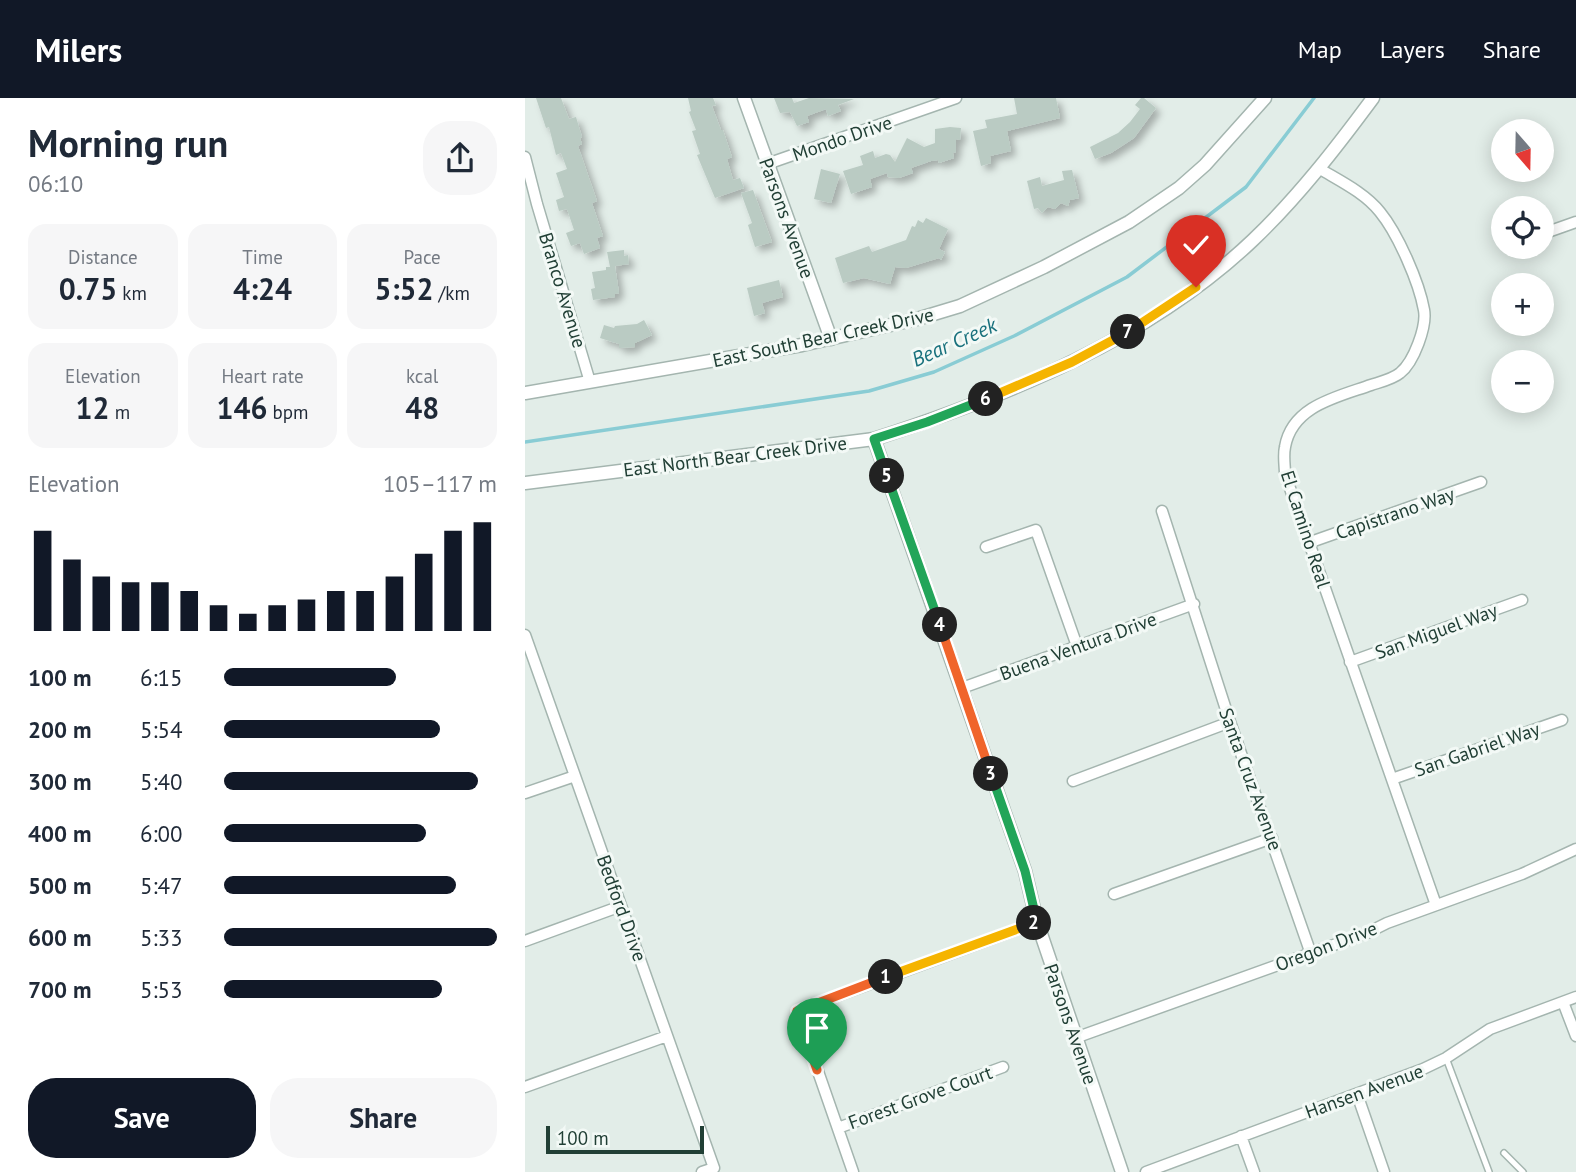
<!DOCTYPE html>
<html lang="en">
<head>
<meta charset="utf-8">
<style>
	:root { --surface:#fff; --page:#f6f6f7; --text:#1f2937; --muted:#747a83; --accent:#111827 }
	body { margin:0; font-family:"PT Sans",sans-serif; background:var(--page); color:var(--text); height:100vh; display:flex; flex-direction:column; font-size:26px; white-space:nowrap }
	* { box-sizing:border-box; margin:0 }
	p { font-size:23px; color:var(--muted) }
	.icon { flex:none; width:38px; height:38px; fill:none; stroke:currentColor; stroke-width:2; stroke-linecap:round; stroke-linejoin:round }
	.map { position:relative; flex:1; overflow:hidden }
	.side { display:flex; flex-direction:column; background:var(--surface); width:525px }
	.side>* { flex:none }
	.needle { width:46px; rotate:160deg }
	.fabs { position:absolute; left:966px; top:21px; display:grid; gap:14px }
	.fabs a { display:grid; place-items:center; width:63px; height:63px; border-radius:50%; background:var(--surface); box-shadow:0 4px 18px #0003; font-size:35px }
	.scale { position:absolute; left:21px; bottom:18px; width:158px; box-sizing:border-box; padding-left:7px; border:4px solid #213f35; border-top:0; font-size:19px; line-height:24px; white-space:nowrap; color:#213f35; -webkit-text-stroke:5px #f3f9f6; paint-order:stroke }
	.pin { position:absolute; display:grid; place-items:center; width:60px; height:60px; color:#fff; margin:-72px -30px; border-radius:50% 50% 50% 0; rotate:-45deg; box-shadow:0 0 7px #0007 }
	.pin .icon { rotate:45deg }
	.km { position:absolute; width:35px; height:35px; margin:-18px; border-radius:50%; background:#222; color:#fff; font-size:19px; line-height:35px; text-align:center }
	.round { display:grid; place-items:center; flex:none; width:74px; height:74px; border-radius:28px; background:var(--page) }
	.headline { display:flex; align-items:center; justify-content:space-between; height:119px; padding:0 28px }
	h1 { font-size:38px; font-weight:700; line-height:52px }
	.metrics { display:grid; grid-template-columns:repeat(3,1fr); gap:10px; height:119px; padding:7px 28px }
	.metrics div { display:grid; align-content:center; border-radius:18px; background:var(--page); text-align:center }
	.metrics b { font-size:30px; font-weight:700 }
	.metrics small { font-size:19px; font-weight:400 }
	.metrics p { font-size:19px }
	.chart { height:196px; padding:14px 28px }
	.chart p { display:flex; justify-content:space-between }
	.chart svg { width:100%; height:126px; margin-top:7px; stroke:var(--accent); stroke-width:6 }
	.action { display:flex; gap:14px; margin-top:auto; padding:14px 28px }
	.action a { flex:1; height:80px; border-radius:28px; background:var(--accent); color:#fff; font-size:28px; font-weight:700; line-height:80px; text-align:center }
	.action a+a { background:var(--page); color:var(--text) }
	ul { padding:0 28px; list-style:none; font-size:23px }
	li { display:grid; grid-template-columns:112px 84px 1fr; align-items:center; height:52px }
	li i { height:18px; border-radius:9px; background:var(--accent) }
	header { display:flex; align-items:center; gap:42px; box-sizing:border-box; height:98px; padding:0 35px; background:var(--accent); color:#fff }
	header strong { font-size:33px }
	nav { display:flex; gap:38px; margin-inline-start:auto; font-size:24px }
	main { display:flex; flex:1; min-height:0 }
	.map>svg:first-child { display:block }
</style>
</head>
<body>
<header>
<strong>Milers</strong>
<nav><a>Map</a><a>Layers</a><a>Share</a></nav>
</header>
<main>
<section class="side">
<div class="headline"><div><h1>Morning run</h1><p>06:10</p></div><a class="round"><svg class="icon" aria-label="share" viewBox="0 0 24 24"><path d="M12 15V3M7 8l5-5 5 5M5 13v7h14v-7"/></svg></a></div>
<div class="metrics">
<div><p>Distance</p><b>0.75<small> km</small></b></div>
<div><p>Time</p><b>4:24</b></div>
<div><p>Pace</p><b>5:52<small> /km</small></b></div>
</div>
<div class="metrics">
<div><p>Elevation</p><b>12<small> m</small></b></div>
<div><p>Heart rate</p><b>146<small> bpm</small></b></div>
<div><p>kcal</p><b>48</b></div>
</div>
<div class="chart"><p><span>Elevation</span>105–117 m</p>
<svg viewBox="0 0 160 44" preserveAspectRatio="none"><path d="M5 44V9M15 44V19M25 44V25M35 44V27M45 44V27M55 44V30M65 44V35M75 44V38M85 44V35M95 44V33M105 44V30M115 44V30M125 44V25M135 44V17M145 44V9M155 44V6"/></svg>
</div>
<ul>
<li><b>100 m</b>6:15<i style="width:63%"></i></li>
<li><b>200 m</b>5:54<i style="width:79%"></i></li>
<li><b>300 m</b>5:40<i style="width:93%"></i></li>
<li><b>400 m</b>6:00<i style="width:74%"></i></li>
<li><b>500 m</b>5:47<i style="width:85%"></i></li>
<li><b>600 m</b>5:33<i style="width:100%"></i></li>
<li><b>700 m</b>5:53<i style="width:80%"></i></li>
</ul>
<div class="action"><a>Save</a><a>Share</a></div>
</section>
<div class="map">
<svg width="1051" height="1074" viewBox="0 0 1051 1074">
	<defs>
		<filter id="shadow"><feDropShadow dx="5" dy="5" stdDeviation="3.5" flood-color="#0004"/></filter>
	</defs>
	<rect width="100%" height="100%" fill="#e2ede8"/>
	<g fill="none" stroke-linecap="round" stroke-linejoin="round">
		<path stroke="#89ccd4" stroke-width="3.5" d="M0,344L344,293L409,274L489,238L602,179L721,89L789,0"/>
	</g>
	<path fill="#bacbc3" filter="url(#shadow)" d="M11,0H36L44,21L51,19L57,39L55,40L57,46L53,48L72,103L67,105L78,138L72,140L75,150L59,156L55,145L46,148L41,135L49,132L42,111L34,113L31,102L39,99L31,75L42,71L36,55L31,57L24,29L21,30Z
		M163,0H188L191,7L187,8L196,32H198L207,59L202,61L208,82L215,80L219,90L190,100L172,57L175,56L167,33L171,32L164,14L166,13Z
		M249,0H267L269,5L284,0L329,1L313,7L316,13L303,18L301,11L282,18L284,24L272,28L265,14L255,15Z
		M489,0H531L535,20L482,33L486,53L465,58L466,65L456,68L448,33L462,30L460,22L492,16Z
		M616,0H619L631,10L609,40L586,55L570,61L565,49L593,35L605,24L615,11L610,7Z
		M425,29L436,30L435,42L431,41V54L428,55L429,60L414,65L413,62L406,63L386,70L388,75L374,80L363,79L362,75L345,81L347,89L326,96L318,73L338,67L335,58L348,53L350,60L361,56L365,57L370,64L382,40L399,49L410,45V31Z
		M296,71L315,76L306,105L289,101Z
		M547,72L554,100L545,102L543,108L536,105L530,111L523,109L517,115L513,110L509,111L502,83L515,79L517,88L539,82L537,73Z
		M228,92L247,144L230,149L223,127L227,125L216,95Z
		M401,120L423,131L414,151L420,154L416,162L414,160L381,170L370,169L365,186L339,180L318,185L310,160L344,148L347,154L381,142L387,128L390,129L393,122L398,125Z
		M99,152V158L103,157L104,166L90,168L94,195L90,196V199L68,202L66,191L70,190L67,174L81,172V169H85L82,154Z
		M254,182L258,199L237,205L240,215L229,218L222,190Z
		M119,222L127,237L110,245V249L94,250V246L75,240L79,227L89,230L90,228L112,226Z"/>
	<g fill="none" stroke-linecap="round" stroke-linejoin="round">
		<g stroke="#a4b5af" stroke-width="8">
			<path id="service" d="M921,960L964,1074
				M979,1055L998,1074"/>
		</g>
		<g stroke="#a4b5af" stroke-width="13">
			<path id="minor" d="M0,59L12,106L65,284
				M242,66L431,0
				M795,71C815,83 840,95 855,114C873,136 894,184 899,212C902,228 889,264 875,275C868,281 855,284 846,287C812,299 767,308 760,349C758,358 760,368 760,376L911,807
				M1017,136L1051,124
				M637,413L705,624L786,856
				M783,445L956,384
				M461,449L511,432L552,548
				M0,537L189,1070L177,1074
				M825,564L997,502
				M437,590L669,506
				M867,681L1037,622
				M548,683L705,624
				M0,695L50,678
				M589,796L747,740
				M0,843L96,808
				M1038,904L1051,938
				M550,940L842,835L862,825L997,776L1051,751
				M0,989L142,938
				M832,996L859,1074
				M313,1030L478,969
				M716,1038L729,1074
				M328,1074L272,913L512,824
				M621,1074L898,971L921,960L965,931L1051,899"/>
		</g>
		<g stroke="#a4b5af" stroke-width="15">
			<path id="tertiary" d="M219,0L306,241
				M0,295L277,247L392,221L435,208L519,169L604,124L654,90L680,67L740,0
				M349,341L500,773L512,824L597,1074
				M0,385L349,341C484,297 624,241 728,142C773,99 811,50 848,0"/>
		</g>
		<use href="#service" stroke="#fff" stroke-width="5"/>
		<use href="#minor" stroke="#fff" stroke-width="10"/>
		<use href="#tertiary" stroke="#fff" stroke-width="12"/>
	</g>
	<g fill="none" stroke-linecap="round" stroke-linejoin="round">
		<g stroke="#fff" stroke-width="14">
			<path id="split-1" d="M292,972L272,913L361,879"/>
		</g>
		<g stroke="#fff" stroke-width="14">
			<path id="split-2" d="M361,879L509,825"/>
		</g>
		<g stroke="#fff" stroke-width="14">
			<path id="split-3" d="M466,676L500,773L512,824L509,825"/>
		</g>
		<g stroke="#fff" stroke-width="14">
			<path id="split-4" d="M415,527L466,676"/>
		</g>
		<g stroke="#fff" stroke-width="14">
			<path id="split-5" d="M362,378L415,527"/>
		</g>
		<g stroke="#fff" stroke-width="14">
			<path id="split-6" d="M362,378L349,341L402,324L461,301"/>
		</g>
		<g stroke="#fff" stroke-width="14">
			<path id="split-7" d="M461,301L547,264L603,234"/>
		</g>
		<g stroke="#fff" stroke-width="14">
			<path id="split-8" d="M603,234L671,189"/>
		</g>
		<use href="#split-1" stroke="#f0652b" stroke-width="9"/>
		<use href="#split-2" stroke="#f5b400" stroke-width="9"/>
		<use href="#split-3" stroke="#22a559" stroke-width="9"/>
		<use href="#split-4" stroke="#f0652b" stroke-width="9"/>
		<use href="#split-5" stroke="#22a559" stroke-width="9"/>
		<use href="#split-6" stroke="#22a559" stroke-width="9"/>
		<use href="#split-7" stroke="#f5b400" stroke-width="9"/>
		<use href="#split-8" stroke="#f5b400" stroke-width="9"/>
	</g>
	<g text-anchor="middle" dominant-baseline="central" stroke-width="6" stroke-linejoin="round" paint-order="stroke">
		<g font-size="19" fill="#213f35" stroke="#f3f9f6">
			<text transform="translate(317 40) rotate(-19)">Mondo Drive</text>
			<text transform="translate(262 120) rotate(70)">Parsons Avenue</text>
			<text transform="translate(38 192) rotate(73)">Branco Avenue</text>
			<text transform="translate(298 239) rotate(-12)">East South Bear Creek Drive</text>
			<text transform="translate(210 358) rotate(-7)">East North Bear Creek Drive</text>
			<text transform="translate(870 415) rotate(-19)">Capistrano Way</text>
			<text transform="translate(781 431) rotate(72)">El Camino Real</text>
			<text transform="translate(911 533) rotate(-20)">San Miguel Way</text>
			<text transform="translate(553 548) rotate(-20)">Buena Ventura Drive</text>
			<text transform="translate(952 651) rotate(-19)">San Gabriel Way</text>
			<text transform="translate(726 681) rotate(70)">Santa Cruz Avenue</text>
			<text transform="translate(97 810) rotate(70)">Bedford Drive</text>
			<text transform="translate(801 848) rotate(-21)">Oregon Drive</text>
			<text transform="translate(546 926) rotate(71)">Parsons Avenue</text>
			<text transform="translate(839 993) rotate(-20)">Hansen Avenue</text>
			<text transform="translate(395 999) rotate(-20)">Forest Grove Court</text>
		</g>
		<g font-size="21" font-style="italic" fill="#19717d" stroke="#f3f9f6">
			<text transform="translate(429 244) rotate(-24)">Bear Creek</text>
		</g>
	</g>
</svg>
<div class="fabs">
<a><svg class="needle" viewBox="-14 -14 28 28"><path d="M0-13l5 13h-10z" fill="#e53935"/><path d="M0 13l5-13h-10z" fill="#747a83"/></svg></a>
<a><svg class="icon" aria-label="locate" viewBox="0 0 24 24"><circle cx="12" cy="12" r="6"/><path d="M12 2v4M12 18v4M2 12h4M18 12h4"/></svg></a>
<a>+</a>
<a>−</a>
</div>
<div class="scale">100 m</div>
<div class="pin" style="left:292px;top:972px;background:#1e9e55"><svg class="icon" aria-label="arrive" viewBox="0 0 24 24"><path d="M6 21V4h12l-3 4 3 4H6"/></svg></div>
<div class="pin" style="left:671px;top:189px;background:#d93025"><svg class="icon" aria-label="check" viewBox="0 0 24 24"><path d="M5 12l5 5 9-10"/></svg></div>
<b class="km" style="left:361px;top:879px">1</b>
<b class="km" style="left:509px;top:825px">2</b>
<b class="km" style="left:466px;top:676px">3</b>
<b class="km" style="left:415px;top:527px">4</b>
<b class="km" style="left:362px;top:378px">5</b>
<b class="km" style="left:461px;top:301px">6</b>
<b class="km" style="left:603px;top:234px">7</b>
</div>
</main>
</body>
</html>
